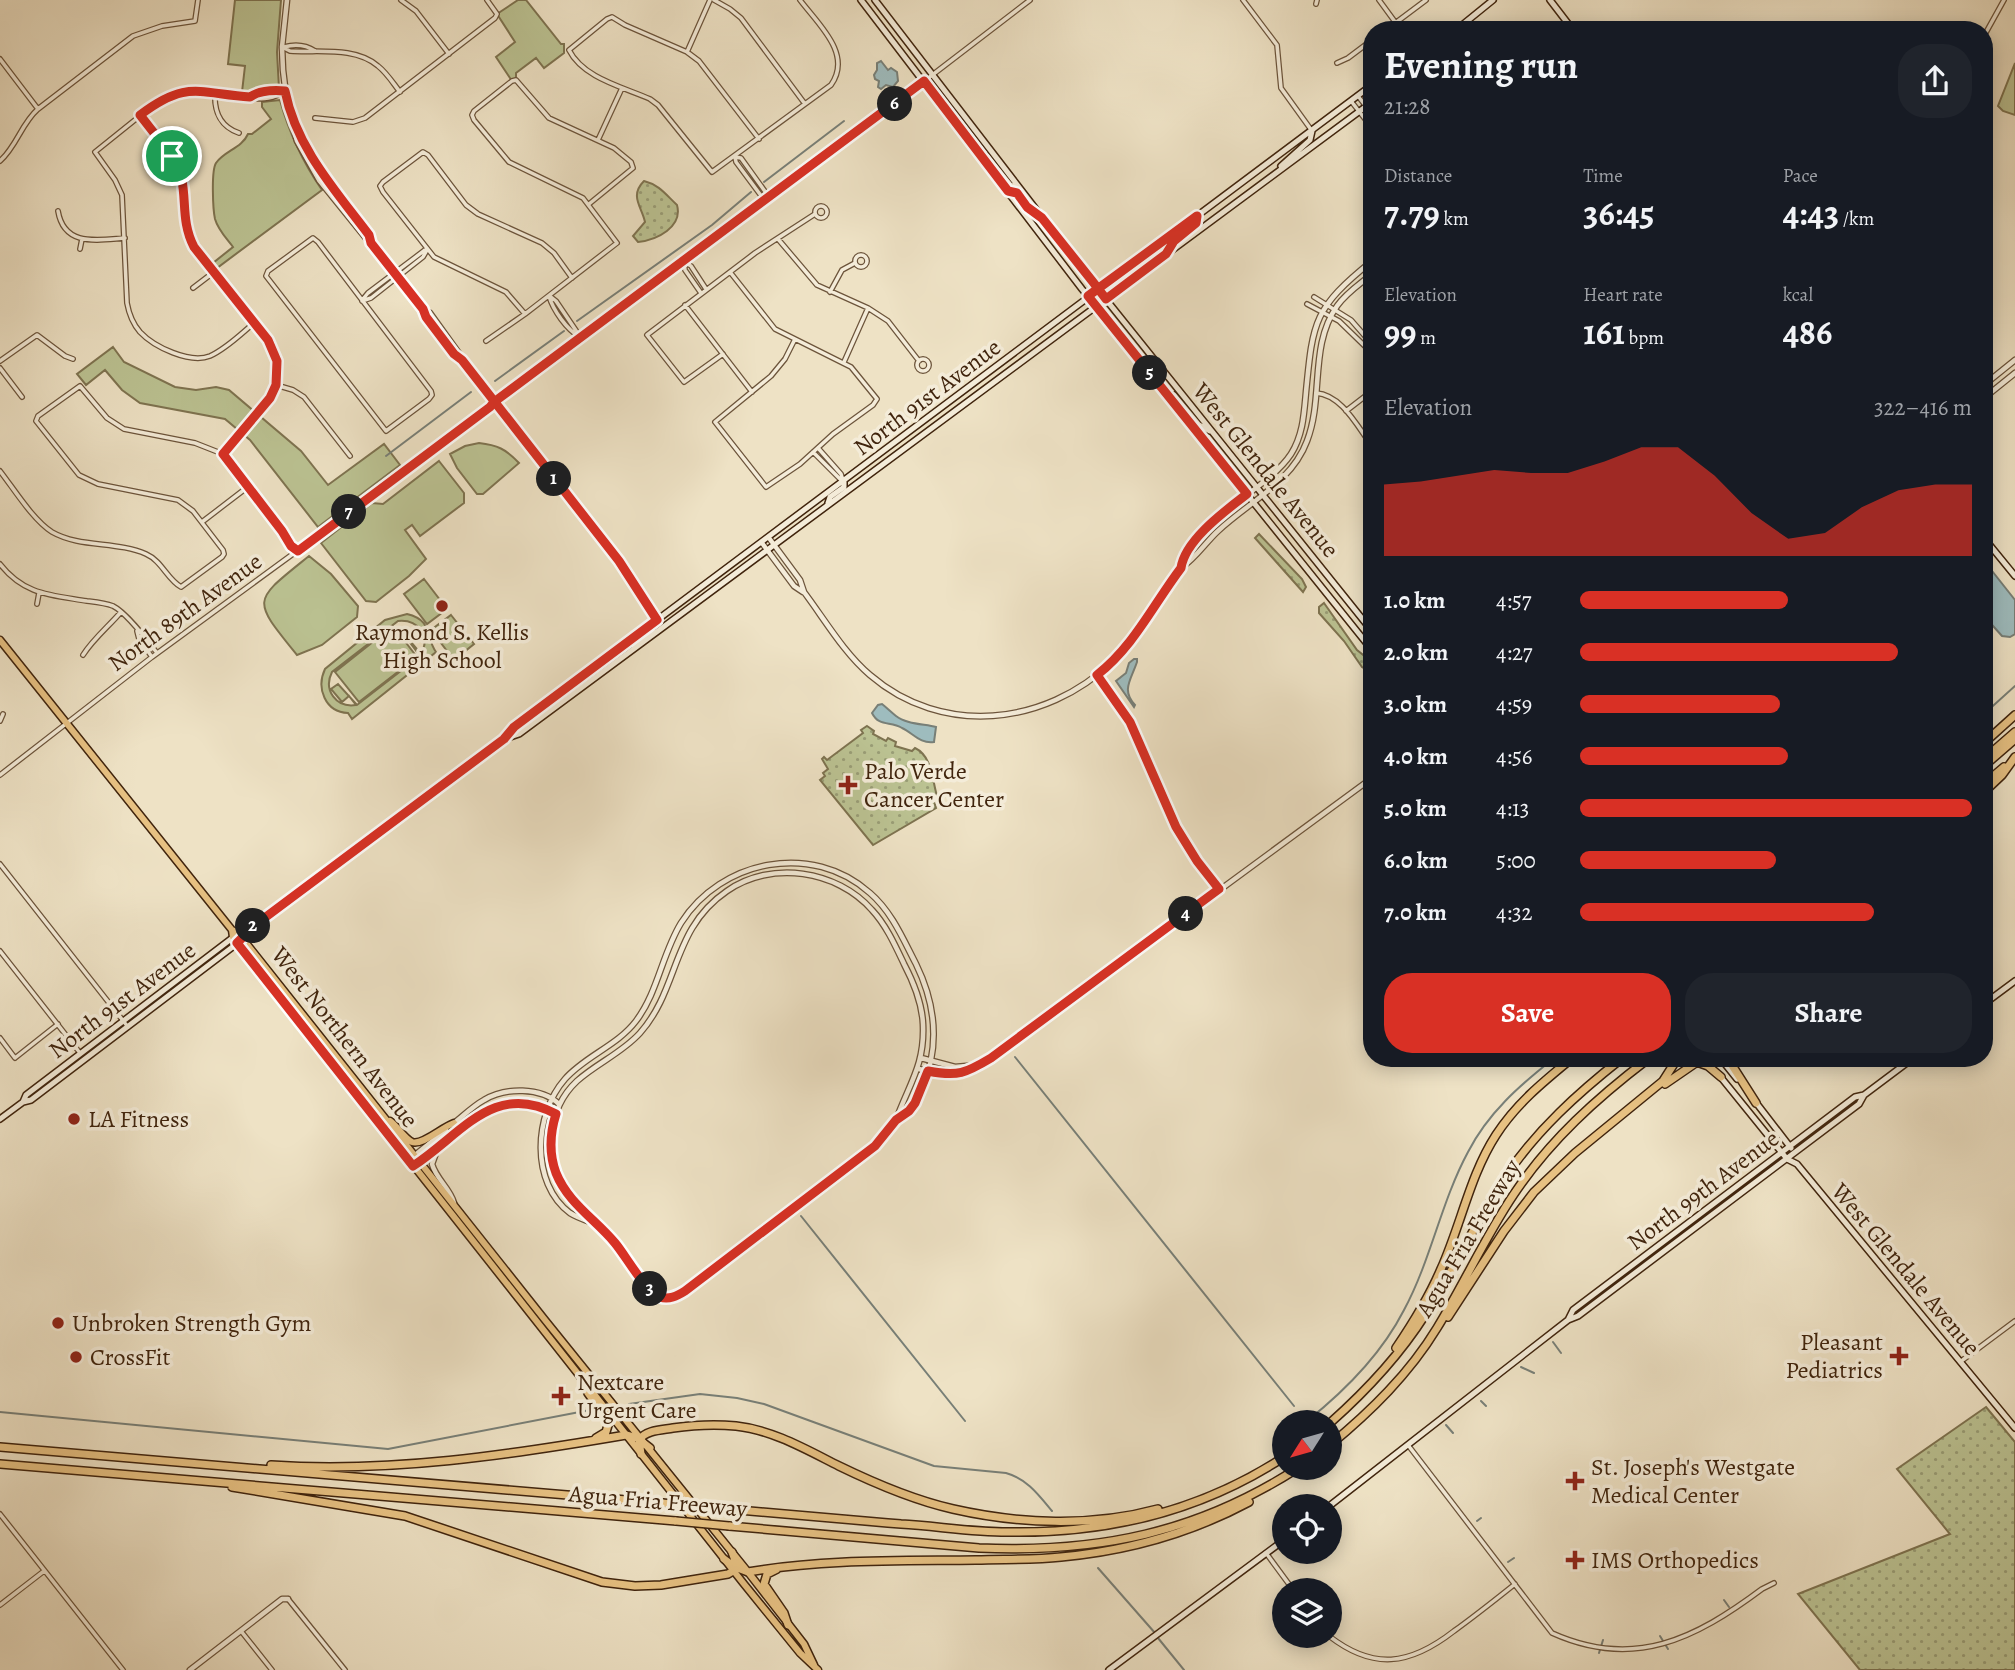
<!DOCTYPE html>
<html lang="en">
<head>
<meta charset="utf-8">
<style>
	:root { --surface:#171b24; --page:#20242c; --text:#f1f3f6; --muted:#9ea1a6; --accent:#d93025 }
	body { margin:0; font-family:Alegreya,serif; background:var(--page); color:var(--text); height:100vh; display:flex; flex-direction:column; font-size:26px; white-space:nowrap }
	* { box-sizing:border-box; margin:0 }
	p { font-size:23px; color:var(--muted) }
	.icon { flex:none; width:38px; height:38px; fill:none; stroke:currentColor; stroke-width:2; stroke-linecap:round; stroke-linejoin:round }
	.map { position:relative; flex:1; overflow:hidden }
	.details { position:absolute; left:1363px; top:21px; width:630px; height:1046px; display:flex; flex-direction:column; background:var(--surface); border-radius:28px; box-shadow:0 4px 18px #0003 }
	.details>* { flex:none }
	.needle { width:46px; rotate:233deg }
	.buttons { position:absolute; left:1272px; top:1410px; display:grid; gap:14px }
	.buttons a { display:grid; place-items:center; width:70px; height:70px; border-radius:50%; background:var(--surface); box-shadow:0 4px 18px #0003; font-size:35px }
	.pin { position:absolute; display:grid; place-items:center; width:60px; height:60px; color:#fff; margin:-30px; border:4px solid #fff; border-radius:50%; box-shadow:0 2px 7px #0007 }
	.km { position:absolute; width:35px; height:35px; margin:-18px; border-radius:50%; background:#222; color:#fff; font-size:19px; line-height:35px; text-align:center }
	.round { display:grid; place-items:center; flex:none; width:74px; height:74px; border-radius:28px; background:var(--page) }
	.overview { display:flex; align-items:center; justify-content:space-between; height:119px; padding:0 21px }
	h1 { font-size:38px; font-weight:700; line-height:52px }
	.metrics { display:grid; grid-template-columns:repeat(3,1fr); gap:10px; height:119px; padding:7px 21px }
	.metrics div { display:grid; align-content:center }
	.metrics b { font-size:35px; font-weight:700 }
	.metrics small { font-size:19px; font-weight:400 }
	.metrics p { font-size:19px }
	.chart { height:196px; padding:14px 21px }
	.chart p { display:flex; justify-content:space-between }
	.chart svg { width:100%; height:126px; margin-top:7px; fill:var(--accent); opacity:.7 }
	.cta { display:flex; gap:14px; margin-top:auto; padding:14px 21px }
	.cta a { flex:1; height:80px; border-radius:28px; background:var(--accent); color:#fff; font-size:28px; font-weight:700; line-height:80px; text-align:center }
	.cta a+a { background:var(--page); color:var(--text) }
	ul { padding:0 21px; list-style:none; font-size:23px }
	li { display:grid; grid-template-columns:112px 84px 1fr; align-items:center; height:52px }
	li i { height:18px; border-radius:9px; background:var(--accent) }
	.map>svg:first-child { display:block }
</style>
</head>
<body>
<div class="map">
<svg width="2015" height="1670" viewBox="0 0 2015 1670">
	<defs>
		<pattern id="grass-dots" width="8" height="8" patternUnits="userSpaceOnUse" patternTransform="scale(1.75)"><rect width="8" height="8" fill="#bbc292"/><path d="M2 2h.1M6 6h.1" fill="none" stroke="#999d76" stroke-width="1.8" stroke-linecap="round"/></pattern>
	</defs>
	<rect width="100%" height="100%" fill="#eee2c5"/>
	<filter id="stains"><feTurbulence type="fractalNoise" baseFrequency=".00286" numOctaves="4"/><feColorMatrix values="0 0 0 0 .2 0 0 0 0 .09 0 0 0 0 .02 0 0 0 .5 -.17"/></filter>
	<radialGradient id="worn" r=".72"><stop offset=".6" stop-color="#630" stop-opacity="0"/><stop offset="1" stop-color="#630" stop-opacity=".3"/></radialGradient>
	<path fill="url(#grass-dots)" stroke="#7e7350" stroke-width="2" d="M644,181C660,185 666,195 677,205C683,227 657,240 638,242L633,236L645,222C642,207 629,196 644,181Z
		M1259,534L1302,579L1306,587L1303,592C1287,574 1271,556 1255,538Z
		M1324,603L1357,650L1372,662V677L1370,672L1362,667L1344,641L1319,613V607Z
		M867,726L874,731L873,734L886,741L888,738L896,742L895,746L912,751L915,748C932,756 932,779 937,796L933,798L936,808L873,845L820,780L825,776L823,773L828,769L822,759L824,757L827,760L863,733L861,730Z
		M1986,1407L2015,1442V1670H1860L1798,1594L1950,1534L1897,1469Z"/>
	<path fill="#bbc292" stroke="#7e7350" stroke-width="2" fill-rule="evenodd" d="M235,0H281L277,52L279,88L242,92L245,66L228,64Z
		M518,0H526L561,44H564V53L544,68L536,58L516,73V80L512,81L496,57L515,42L497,14Z
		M2015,63V115L2003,111L1998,106Z
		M280,100C289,133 302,161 322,190L217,268L213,263L233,247C227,239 218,230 215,219C213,210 211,171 216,163C224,151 242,148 248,134H252L271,119L262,107V102Z
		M113,347L124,362L175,387L196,390L216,387L229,390L301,451L328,485L384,444L400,465L318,527L250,440L225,419L140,403L122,390L105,370L86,385L77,374Z
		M479,443C497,445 506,449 519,463L483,494H477L457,468L450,454L465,446Z
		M439,461L464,493V503L420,536L412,525L405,530L426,559L409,576L376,602L366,601L321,543L372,503L383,504Z
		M309,556L331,574L358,606L357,617L322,645L297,655C251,598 252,602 309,556Z
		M424,579L447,609L427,624L404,594Z
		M407,614C433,620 425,637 436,652L352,719L348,713C325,712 316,688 325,669L385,620ZM398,621C418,619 431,636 421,654L399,628L420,656L357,705L338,684L331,689L342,702L349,696L356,705C336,708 323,690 332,672Z
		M451,615L474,644L454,660L431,630Z
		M393,626L417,657L359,702L335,672Z"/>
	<path fill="#9ebcbe" stroke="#787f77" stroke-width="2" d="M881,61L888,70L891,68L897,72L898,81L893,87L886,85L881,89L878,87L879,81L875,79L874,75L877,70V63Z
		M1985,562L2015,600V634L2010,637L2002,636L1985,617Z
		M1134,659H1137V662C1131,680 1121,690 1135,705L1134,707L1116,681L1126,673L1129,663Z
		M882,704C887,708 891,712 896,716C906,724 924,724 936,727L934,742C920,744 913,733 902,728C890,721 879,727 872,713L878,705Z"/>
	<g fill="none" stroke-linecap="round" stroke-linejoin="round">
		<path stroke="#787f77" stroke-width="2" d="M900,110L902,112
			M764,182L844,121
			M577,321L712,225L751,192
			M495,381L564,331
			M386,456L471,392
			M1984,714L2015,686
			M1015,1057L1294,1406
			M801,1216L965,1421
			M1553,1342L1561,1353
			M1521,1367L1534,1373
			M1481,1401L1486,1406
			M629,1404L700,1394L737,1398L764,1404L934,1466L1006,1473C1027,1479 1038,1494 1052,1511
			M0,1412L388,1449L590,1410
			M1307,1421C1346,1390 1381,1355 1404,1310C1431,1260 1441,1202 1468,1152C1488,1113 1519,1086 1553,1059
			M1446,1425L1453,1433
			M1477,1521L1481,1518
			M1508,1562L1514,1558
			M1098,1568L1155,1633
			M1724,1600L1729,1607
			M1660,1636L1668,1649
			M1158,1638L1184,1670
			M1599,1653L1603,1640"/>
		<g stroke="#6c543b" stroke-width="6">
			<path id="minor" d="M401,0L416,11L449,54
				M714,0L730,9L741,18L805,104
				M1243,0L1277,45L1281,88L1312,131
				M1379,0L1401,30
				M1316,4L1317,0
				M1386,30L1426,0
				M1984,36L2004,0
				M282,47L290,51C318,53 355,46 378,66C387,73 393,83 400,92
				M284,47C295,44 306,45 315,51
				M687,52L710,0
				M0,59L38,109
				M1337,63L1348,58L1372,40
				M215,93C214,112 221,127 239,133
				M1358,96L1372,114
				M250,97L256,93L285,91
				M1351,101L1372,128
				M140,115L181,170L185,224L194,247L268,340L277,361L278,378L270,398L223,454
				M315,118L353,122L365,118L495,18L497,14L487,0
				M759,139L699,61L687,52L625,25L612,17L607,19L569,50C583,78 623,87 650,99L658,105L712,172L831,85C853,54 818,24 800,0
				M598,140L622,88
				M735,157L741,158L769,197
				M735,157L736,162L765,201
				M0,161C17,146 21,124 38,109L133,36L162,26L195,21L198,0
				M815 212a6 6 0 1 1 12 0a6 6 0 1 1-12 0Z
				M58,211C64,247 97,240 125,238
				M313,238L318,242L431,391L432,395L429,399L386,431L266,276L268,271Z
				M778,239L817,285L868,308L888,321L919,361
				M80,249L82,239
				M855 261a6 6 0 1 1 12 0a6 6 0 1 1-12 0Z
				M684,262L691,266L706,289
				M684,262L685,270L701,293
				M730,272L775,329L851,367L877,399L873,405L833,434L800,464L766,487L715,422L771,376L785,359L795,339
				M193,288L214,272
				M830,292L842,270L855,263
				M549,296C553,310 567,330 580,337
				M551,297L556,301L579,335
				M1314,297L1351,320L1372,344
				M363,299L368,293L425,250
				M362,301L371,298L423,257L427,250
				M1307,304L1339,321L1372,353
				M685,305L752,392
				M525,314L506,292L434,257L383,192L380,186L383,182L423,152L428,155L466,205L478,214L542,243L554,253L572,278
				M254,323C241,334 226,349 210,356C190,364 154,347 140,332C133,324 129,314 127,303L122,195L115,180L95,152L156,103L175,93L195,91L250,97C262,101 275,98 285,91
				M486,341L525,314L617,243L583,198L509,162L474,120L472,115L474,111L512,81L516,80L549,118L614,148L631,162L633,168L589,204
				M723,354L684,382L647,335L755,253L815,214
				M917 365a6 6 0 1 1 12 0a6 6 0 1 1-12 0Z
				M0,361L37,335L65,356L73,359
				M844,362L868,308
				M0,368L22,397
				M276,385L293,390L304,397L350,456
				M1316,393C1342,395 1357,426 1372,446
				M1346,411L1372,391
				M818,448L841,474L843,480
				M813,452L842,481
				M0,471C14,489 33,520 52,532C80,548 117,541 146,554C162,561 167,579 181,587L222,557L224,554L223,550L193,511L178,500L98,484L79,475L36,421L38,416L80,386L107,418L124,429L195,443L223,454L282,531L291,546L297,551
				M202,522L249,486
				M283,531L288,534L297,550
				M0,564C24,595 51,595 87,601C95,602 105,603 113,606C127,613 147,640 157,653
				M37,604L39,593
				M137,631L139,639L152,657
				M83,655C93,639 109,626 121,612
				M0,721L3,714
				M0,775L152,657L297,551L622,306L828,155L1030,0
				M0,864L128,1027
				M0,951L80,1053
				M0,1038L15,1058L58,1024
				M1960,1362L2015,1321
				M1408,1445L1552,1633C1634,1670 1695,1639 1762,1589L1774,1583
				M0,1514L123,1670
				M1266,1553L1294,1591
				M288,1599L345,1670
				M0,1605L44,1571
				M241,1631L272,1670
				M1329,1636C1373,1670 1409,1666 1454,1631C1475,1616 1495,1600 1515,1584"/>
		</g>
		<g stroke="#6c543b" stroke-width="7">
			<path id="tertiary" d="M287,0L282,47L283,70L287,103L297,141L319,180L423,309C429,327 447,349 462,360
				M296,129L319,170L369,235L371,242
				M424,310L430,313L494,402L619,561L657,620
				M1984,385L2015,360
				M1984,398L2015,373
				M769,538L800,580L804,592C825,620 844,653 870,675C942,737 1045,726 1112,662C1140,635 1157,599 1181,568C1195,559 1206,542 1218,531C1249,502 1292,482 1307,441C1324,397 1309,346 1337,306C1346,293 1360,284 1372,274
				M762,543L794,586L803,592
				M1181,567C1188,523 1266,492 1291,454C1303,435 1304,414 1306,392C1313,320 1314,308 1372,261
				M1097,675L1130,721L1176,827L1197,861L1219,889
				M921,1058L955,1067L978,1065
				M919,1069C952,1078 963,1075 991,1058L1372,778
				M453,1124C463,1116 473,1106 484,1100C505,1087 541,1087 559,1104
				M409,1160L446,1130
				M413,1165C461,1135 493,1080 556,1114
				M454,1203C450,1188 436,1179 432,1164L436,1153L455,1136
				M596,1224C588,1221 578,1218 570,1213C530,1183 534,1114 565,1079C585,1056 617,1046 636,1021C658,992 662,954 681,923C721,860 812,841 870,893C892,912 903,939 916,964C935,1003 940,1045 923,1086C919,1094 916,1104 909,1111C905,1115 900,1117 896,1121C887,1129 882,1139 873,1147C845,1174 810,1196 778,1220C755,1237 733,1255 710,1272C698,1281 686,1292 672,1298C667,1298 662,1298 657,1295C641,1286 616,1243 599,1227C588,1216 575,1205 566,1192C543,1159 547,1109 577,1081C597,1063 622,1053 640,1033C680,988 671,929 727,891C771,860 837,870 872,910C886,925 895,945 904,964C914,983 922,1003 923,1024C925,1065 909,1084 896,1120
				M190,1670L282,1599H288"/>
		</g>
		<g stroke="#40240d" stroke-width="8">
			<path id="secondary" d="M861,0L1082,289L1372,650
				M875,0L1092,282L1372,631
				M1550,0L1573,30
				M1456,30L1493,0
				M981,156H987L1011,186L1017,185
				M1281,166L1310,140L1312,131
				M1008,191C1020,193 1027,207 1037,214
				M1170,248L1174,241L1196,223L1197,217
				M1168,396L1174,395L1199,425L1210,431
				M828,503L830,497L844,487V482
				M1984,538L2015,576
				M633,645L652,630L657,620
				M504,739L519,734L1372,102
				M1984,1004L2015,981
				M1721,1059L1737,1079
				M1719,1075L1787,1159L1797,1164L2015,1428
				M1754,1100L1791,1148
				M23,1102L26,1095L235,936
				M0,1119L23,1102L31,1100L243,939L247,931L255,925L504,739L514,727L1372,85
				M1568,1320L1573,1310L1855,1097L1864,1095L1912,1059
				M1328,1507L1568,1320L1578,1316L1859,1104L1864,1095
				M1109,1670L1284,1540"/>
		</g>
		<g stroke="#40240d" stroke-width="9">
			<path id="primary" d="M0,640L232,930L238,933L545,1320L748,1572L804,1644L814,1665
				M232,930L233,937L744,1584L800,1653L818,1670
				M390,1121C397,1126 404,1138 412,1142C422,1146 442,1127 454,1123"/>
		</g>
		<g stroke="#40240d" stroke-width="10">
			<path id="motorway" d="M1984,743L2015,715
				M1984,759L2015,732
				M1984,766L2015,739
				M1984,784L2004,767
				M1984,792L2002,775L2015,757
				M1728,1059L1756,1103
				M1665,1084L1697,1062L1708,1066L1721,1077
				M1448,1317L1504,1231L1534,1192L1575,1153L1663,1081L1677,1059
				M1396,1348C1413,1323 1429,1297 1441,1269C1461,1225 1470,1175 1496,1135C1516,1104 1543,1082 1571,1059
				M584,1382L588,1393L609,1422L606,1432L596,1438
				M1330,1423C1366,1391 1399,1356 1425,1315C1454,1270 1476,1221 1506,1176C1537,1130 1578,1093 1621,1059
				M1330,1445C1371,1411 1409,1374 1437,1328C1464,1284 1485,1237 1514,1194C1550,1140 1597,1098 1648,1059
				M0,1447L662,1503
				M641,1454L639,1440C646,1430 661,1430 673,1428C694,1425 715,1424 736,1426C773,1430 807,1450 839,1466C876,1484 913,1500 953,1509C1019,1524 1092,1527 1158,1509
				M0,1464L676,1521
				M271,1465C390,1473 509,1455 626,1435L637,1438L650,1448
				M232,1487L405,1516L602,1582L635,1586L661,1585L728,1574L733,1571L736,1563L732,1552
				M716,1508C777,1513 839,1519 901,1524C936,1526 972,1532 1007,1532C1106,1534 1201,1511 1284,1457
				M729,1526L979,1548C1098,1553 1197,1533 1298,1468
				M724,1559L735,1567L748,1572C823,1559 900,1561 976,1560C1005,1559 1033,1560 1061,1557C1126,1551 1191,1533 1249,1502
				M777,1569L767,1574L764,1584L784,1613L788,1625"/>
		</g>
		<use href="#minor" stroke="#f4ecd9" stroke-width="3.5"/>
		<use href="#tertiary" stroke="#f4ecd9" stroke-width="4.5"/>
		<use href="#secondary" stroke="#f4ecd9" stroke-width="5"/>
		<use href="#primary" stroke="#e7c182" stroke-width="6"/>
		<use href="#motorway" stroke="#e7c182" stroke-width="7"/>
		<g stroke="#40240d" stroke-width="10" stroke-linecap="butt">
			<path id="motorway-bridge" d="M662,1503L716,1508
				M676,1521L729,1526"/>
		</g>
		<use href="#motorway-bridge" stroke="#e7c182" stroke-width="7"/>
	</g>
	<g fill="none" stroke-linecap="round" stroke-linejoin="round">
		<g stroke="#fff" stroke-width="14">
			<path id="route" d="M172,156L140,115C186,80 197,93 250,97C260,90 273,90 285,91C296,147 335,190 369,235L371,243L423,309L426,317L454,354L462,360L619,561L657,620L514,727L504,739L255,925L237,943L413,1166C461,1135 494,1080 556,1114C550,1133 549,1154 556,1173C568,1203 595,1219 615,1243C626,1256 645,1291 660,1297C669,1300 677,1296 685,1291L875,1146L896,1120L909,1111L915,1103L928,1071C958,1077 966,1073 991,1058L1219,889L1197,861L1176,827L1130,722L1097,675C1134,646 1153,605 1181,568C1185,540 1225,511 1247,494L1088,296C1124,270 1160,243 1197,216L1196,223L1174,241L1166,254L1106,299L1093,282L1042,218L1027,207L1017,193L1008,191L924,81L494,402L490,407L298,551L291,546L282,531L223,454L270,398L276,385L277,361L268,340L194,247C177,214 192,186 172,156"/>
		</g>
		<use href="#route" stroke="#d93025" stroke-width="9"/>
	</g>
	<g fill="#8f2418" stroke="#f4ecd9" stroke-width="2.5">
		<circle cx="442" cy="606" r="7"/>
		<path d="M844.5 774.5h7v7h7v7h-7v7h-7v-7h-7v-7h7z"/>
		<circle cx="74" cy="1119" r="7"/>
		<circle cx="58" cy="1323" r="7"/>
		<path d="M1895.5 1345.5h7v7h7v7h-7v7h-7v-7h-7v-7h7z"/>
		<circle cx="76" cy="1357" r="7"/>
		<path d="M557.5 1385.5h7v7h7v7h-7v7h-7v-7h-7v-7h7z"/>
		<path d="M1571.5 1470.5h7v7h7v7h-7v7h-7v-7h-7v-7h7z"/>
		<path d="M1571.5 1549.5h7v7h7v7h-7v7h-7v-7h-7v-7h7z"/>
	</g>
	<g text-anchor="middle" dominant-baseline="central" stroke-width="7" stroke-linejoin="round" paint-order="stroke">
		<g font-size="24" fill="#40240d" stroke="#f4ecd9">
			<text transform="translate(927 397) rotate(-37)">North 91st Avenue</text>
			<text transform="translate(1266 470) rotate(51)">West Glendale Avenue</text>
			<text transform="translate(185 612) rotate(-36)">North 89th Avenue</text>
			<text transform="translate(122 1000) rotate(-37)">North 91st Avenue</text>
			<text transform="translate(345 1037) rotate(52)">West Northern Avenue</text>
			<text transform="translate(1703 1190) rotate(-37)">North 99th Avenue</text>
			<text transform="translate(1468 1238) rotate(-59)">Agua Fria Freeway</text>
			<text transform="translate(1906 1269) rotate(50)">West Glendale Avenue</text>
			<text transform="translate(658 1501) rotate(5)">Agua Fria Freeway</text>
		</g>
		<g font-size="24" fill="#40240d" stroke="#f4ecd9" text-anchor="start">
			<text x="442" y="632" text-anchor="middle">Raymond S. Kellis<tspan x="442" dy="28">High School</tspan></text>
			<text x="864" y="771">Palo Verde<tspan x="864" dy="28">Cancer Center</tspan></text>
			<text x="88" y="1119">LA Fitness</text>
			<text x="72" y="1323">Unbroken Strength Gym</text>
			<text x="1883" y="1342" text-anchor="end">Pleasant<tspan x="1883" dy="28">Pediatrics</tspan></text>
			<text x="90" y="1357">CrossFit</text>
			<text x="577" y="1382">Nextcare<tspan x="577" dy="28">Urgent Care</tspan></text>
			<text x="1591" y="1467">St. Joseph's Westgate<tspan x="1591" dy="28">Medical Center</tspan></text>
			<text x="1591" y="1560">IMS Orthopedics</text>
		</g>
	</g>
	<rect width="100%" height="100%" filter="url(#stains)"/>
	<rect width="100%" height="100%" fill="url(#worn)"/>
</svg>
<div class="buttons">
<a><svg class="needle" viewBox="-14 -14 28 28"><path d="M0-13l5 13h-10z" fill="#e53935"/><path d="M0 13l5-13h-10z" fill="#9ea1a6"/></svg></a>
<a><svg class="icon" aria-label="locate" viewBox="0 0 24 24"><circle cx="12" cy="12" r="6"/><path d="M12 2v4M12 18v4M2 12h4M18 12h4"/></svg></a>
<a><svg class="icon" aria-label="layers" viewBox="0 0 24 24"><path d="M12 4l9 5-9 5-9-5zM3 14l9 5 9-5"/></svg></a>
</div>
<div class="pin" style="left:172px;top:156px;background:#1e9e55"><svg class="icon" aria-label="arrive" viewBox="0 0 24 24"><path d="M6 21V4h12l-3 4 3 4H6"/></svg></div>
<b class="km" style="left:554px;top:479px">1</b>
<b class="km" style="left:253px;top:926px">2</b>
<b class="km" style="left:650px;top:1289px">3</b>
<b class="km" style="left:1186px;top:914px">4</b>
<b class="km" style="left:1150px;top:373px">5</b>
<b class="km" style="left:895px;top:104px">6</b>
<b class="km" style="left:349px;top:512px">7</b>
<section class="details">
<div class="overview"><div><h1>Evening run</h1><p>21:28</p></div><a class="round"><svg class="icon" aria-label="share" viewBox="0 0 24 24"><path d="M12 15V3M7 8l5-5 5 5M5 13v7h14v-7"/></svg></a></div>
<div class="metrics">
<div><p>Distance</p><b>7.79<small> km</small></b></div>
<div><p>Time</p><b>36:45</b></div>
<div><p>Pace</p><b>4:43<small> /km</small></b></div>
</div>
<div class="metrics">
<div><p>Elevation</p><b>99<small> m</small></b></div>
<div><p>Heart rate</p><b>161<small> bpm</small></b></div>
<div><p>kcal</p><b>486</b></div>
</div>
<div class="chart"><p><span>Elevation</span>322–416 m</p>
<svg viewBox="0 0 160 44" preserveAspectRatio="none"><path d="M0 44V19L10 18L20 16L30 14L40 15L50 15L60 11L70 6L80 6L90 16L100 29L110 38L120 36L130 27L140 21L150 19L160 19V44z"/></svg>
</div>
<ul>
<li><b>1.0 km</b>4:57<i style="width:53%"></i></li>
<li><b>2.0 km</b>4:27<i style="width:81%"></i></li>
<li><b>3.0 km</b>4:59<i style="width:51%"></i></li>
<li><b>4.0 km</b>4:56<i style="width:53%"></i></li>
<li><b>5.0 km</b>4:13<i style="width:100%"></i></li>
<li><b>6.0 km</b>5:00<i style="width:50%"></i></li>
<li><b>7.0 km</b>4:32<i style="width:75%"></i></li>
</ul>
<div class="cta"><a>Save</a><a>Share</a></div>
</section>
</div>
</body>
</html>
